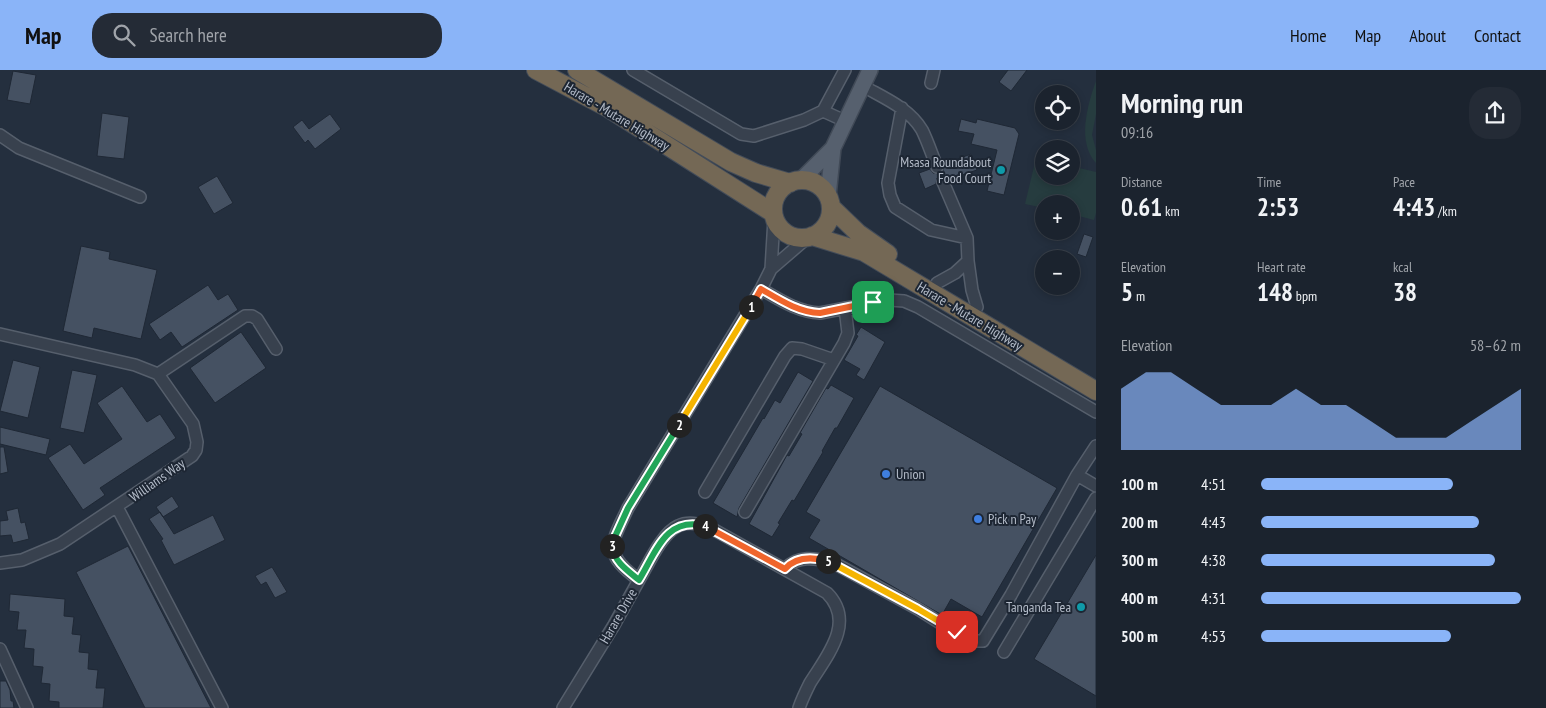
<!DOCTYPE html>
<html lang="en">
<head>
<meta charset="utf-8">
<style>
	:root { --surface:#1b232e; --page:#242b36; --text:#f1f3f6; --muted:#a0a4aa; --line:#39404a; --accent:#8ab4f8 }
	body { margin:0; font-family:"PT Sans Narrow",sans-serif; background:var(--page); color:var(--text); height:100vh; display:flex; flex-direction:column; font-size:19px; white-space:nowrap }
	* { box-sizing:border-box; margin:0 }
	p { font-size:16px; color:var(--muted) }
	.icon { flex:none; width:28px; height:28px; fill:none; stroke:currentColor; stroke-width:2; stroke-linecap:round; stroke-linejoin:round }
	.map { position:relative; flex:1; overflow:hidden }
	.drawer { display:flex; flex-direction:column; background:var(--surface); width:450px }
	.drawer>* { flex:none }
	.tools { position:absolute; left:1035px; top:15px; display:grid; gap:10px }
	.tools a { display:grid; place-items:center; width:45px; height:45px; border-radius:50%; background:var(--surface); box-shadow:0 2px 8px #0003,0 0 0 1px var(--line); font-size:25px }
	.pin { position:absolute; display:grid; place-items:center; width:42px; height:42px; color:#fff; margin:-21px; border-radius:10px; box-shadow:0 2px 8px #0006 }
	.km { position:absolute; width:25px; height:25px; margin:-12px; border-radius:50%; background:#222; color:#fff; font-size:14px; line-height:25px; text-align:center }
	.round { display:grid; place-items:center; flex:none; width:52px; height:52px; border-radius:20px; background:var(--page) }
	.summary { display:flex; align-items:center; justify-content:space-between; height:85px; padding:0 25px }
	h1 { font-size:28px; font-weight:600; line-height:38px }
	.stats { display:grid; grid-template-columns:repeat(3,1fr); gap:8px; height:85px; padding:5px 25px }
	.stats div { display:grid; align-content:center }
	.stats b { font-size:25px; font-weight:600 }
	.stats small { font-size:14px; font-weight:400 }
	.stats p { font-size:14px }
	.chart { height:140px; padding:10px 25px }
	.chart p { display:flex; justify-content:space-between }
	.chart svg { width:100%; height:90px; margin-top:5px; fill:var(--accent); opacity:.7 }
	ul { padding:0 25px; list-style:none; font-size:16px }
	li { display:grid; grid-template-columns:80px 60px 1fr; align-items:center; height:38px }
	li i { height:12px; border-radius:6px; background:var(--accent) }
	header { display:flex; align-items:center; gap:30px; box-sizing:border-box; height:70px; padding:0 25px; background:var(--accent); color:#111 }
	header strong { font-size:24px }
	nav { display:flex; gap:28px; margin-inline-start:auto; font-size:18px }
	.search { width:350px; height:45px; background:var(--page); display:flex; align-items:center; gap:12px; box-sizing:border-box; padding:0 18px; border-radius:20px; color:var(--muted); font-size:19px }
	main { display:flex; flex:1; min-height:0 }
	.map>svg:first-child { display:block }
</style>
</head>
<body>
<header>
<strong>Map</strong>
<div class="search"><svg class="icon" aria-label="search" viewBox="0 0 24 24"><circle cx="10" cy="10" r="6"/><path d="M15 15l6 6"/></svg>Search here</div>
<nav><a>Home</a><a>Map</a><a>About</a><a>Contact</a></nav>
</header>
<main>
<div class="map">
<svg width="1096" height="638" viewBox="0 0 1096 638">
	<rect width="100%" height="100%" fill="#242f3e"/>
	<path fill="#263c3f" d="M1096,11V44L1092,65L1096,80V93C1077,72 1087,36 1096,11Z
		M1036,88L1044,90V106H1071V96L1096,102V143L1094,150L1071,144V134H1044V138L1025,134Z"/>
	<path fill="#455162" stroke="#1f2835" d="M1008,0H1027L1011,21L999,12Z
		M13,1L36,5L30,34L7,30Z
		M102,43L129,47L124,89L97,86Z
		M330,44L341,59L315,79L308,70L305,73L293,57L302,50L309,59Z
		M961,49L976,53L977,49L1015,58L1019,64L1004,125L987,121L997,80L971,74L974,64L958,61Z
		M971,84L977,100L950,109L947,106L941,105L937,108L936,114L925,119L919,103L930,99L933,103L939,104L943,101L944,94Z
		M217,106L233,133L214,144L198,117Z
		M1084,164L1093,167L1086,187L1077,184Z
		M81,176L110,182L109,189L157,200L141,269L94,258L92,268L63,261Z
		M208,215L218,230L228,224L238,240L182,277L171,262L160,270L149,254Z
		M861,257L885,272L864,310L856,305L860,299L844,290L858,266L856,265Z
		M241,262L266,298L215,333L190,298Z
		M13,290L40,297L28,348L0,341Z
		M72,300L97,305L84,363L60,358Z
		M798,302L813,311L739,438L737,447L713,433L763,348L764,349L775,330L780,333Z
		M831,315L854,328L837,358H835L822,381L823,382L794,431L792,430L778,453L780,454L772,467L749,454L787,385L789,386L802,364L800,363L826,318L828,319Z
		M122,316L147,352L160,344L176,368L100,418L105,425L83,440L48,388L70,374L84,394L122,369L97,333Z
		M880,316L1057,418L982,547L951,529L942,545L809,468L820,450L806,442Z
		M0,357L50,369L46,385L0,374Z
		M0,377H4L8,402L0,404Z
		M172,426L179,437L163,447L156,437Z
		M18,438L21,453L25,452L29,469L13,473L11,465L0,466V451L8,450L6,441Z
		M160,442L174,464L213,445L225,470L174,495L161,470L163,469L149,449Z
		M128,476L211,638H145L76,502Z
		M1096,485V626L1034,589Z
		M272,497L287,522L275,528L266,512L261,515L255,506Z
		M10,524L65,529L64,546L74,547L72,564L81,565L79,582L89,583L88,599L98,600L96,618H105L103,638H59V632L49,631L50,614L41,613L43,597L33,596L34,579L24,578L26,560H17L19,542L9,541Z
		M0,611H6L10,620L11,631H13L14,638H0Z"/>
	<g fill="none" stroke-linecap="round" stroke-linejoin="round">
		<g stroke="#565f6c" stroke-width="14">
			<path id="minor" d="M633,0L741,64L754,66L804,50L823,41L845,0
				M931,13L934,0
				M863,16C884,28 909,38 922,60C928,72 932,85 937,97
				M902,38L888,113L890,125L895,137L931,160L967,168
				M823,41L845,51
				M0,65L19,78L140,127
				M943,112L967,168L968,191L972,220L977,237
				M771,199L774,149
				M937,213L955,203L968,191
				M761,219C780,230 798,242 820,243L889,230L904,231L918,237L1096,342
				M0,264L135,295L158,304L193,354L197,372L196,380L192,386L60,474L22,490L0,493
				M158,304L245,246H252L257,249L276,279
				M1077,405L1096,416
				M705,422L785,286L792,278L802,279L834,290
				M117,437L222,638
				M745,442L844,273L848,263L845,238
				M785,499C797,485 815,488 832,492L918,539L969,571H983L1011,525L1077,405L1096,376
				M639,510C648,495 662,463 678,456C688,451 699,454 709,457L827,523C856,552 827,586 810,613C806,621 802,629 799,638
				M0,579L27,638
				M1004,582L1096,428
				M563,638L614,555L639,510C602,483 611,474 628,438L761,219L771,199L807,168"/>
		</g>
		<g stroke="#414a57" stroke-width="18">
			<path id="major" d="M802,109L833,78
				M828,126L833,78L870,0"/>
		</g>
		<g stroke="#434c59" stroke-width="20">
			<path id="highway" d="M536,0L608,38L773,143
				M577,0L731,92L756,103L790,113
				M773 139a29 29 0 1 1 58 0a29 29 0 1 1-58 0Z
				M831,137L858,163L888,184
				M812,166L864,182L1096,321"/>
		</g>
		<use href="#minor" stroke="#38414e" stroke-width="11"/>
		<use href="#major" stroke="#56606e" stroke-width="15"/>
		<use href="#highway" stroke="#746855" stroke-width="18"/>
	</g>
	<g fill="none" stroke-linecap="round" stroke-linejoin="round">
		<g stroke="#fff" stroke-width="10">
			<path id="split-1" d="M751,237L761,219C780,230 798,242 820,243L873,232"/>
		</g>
		<g stroke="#fff" stroke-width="10">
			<path id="split-2" d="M679,355L751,237"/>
		</g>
		<g stroke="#fff" stroke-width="10">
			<path id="split-3" d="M612,476L613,471L628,438L679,355"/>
		</g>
		<g stroke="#fff" stroke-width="10">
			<path id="split-4" d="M612,476C614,492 628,501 639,510C656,482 666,446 705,456"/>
		</g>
		<g stroke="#fff" stroke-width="10">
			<path id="split-5" d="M705,456L785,499C796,486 813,487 828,491"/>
		</g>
		<g stroke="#fff" stroke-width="10">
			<path id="split-6" d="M828,491L918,539L957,562"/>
		</g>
		<use href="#split-1" stroke="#f0652b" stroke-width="6"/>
		<use href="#split-2" stroke="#f5b400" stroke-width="6"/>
		<use href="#split-3" stroke="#22a559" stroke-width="6"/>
		<use href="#split-4" stroke="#22a559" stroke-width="6"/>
		<use href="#split-5" stroke="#f0652b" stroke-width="6"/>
		<use href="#split-6" stroke="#f5b400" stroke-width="6"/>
	</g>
	<g fill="#0f9aa8" stroke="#1d2633" stroke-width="2">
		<circle cx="1001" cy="100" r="5"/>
		<circle cx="1081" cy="537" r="5"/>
	</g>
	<g fill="#3f7fe0" stroke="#1d2633" stroke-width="2">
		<circle cx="886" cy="404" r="5"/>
		<circle cx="978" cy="449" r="5"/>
	</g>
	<g text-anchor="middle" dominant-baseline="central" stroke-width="4" stroke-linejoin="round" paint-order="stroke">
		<g font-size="14" fill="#b4bcc9" stroke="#1d2633">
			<text transform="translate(617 46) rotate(31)">Harare - Mutare Highway</text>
			<text transform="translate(970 246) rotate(31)">Harare - Mutare Highway</text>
			<text transform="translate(157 410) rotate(-35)">Williams Way</text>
			<text transform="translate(618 546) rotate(-60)">Harare Drive</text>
		</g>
		<g font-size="14" fill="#b4bcc9" stroke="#1d2633" text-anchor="end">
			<text x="991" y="92">Msasa Roundabout<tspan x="991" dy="16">Food Court</tspan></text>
			<text x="896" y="404" text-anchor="start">Union</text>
			<text x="988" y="449" text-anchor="start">Pick n Pay</text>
			<text x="1071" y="537">Tanganda Tea</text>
		</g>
	</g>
</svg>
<div class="tools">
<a><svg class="icon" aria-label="locate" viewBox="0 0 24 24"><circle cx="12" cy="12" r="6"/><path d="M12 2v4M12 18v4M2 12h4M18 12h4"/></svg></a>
<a><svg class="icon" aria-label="layers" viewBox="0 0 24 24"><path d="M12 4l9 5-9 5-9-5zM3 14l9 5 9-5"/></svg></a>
<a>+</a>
<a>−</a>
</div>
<div class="pin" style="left:873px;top:232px;background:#1e9e55"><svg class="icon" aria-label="arrive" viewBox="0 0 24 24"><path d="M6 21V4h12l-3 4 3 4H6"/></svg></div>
<div class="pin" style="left:957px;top:562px;background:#d93025"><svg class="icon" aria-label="check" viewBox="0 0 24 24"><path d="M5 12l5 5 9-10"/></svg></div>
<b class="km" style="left:751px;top:237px">1</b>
<b class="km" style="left:679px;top:355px">2</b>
<b class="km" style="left:612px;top:476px">3</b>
<b class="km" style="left:705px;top:456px">4</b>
<b class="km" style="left:828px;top:491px">5</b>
</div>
<section class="drawer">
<div class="summary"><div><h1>Morning run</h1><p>09:16</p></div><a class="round"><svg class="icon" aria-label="share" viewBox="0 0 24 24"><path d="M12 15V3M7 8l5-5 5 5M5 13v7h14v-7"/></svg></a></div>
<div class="stats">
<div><p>Distance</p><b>0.61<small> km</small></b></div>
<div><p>Time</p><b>2:53</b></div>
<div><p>Pace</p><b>4:43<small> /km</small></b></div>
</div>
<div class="stats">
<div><p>Elevation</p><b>5<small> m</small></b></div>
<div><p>Heart rate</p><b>148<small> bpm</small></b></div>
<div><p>kcal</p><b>38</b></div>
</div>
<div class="chart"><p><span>Elevation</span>58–62 m</p>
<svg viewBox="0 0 160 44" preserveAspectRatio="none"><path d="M0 44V14L10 6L20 6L30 14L40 22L50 22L60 22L70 14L80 22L90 22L100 30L110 38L120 38L130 38L140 30L150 22L160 14V44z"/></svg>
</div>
<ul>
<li><b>100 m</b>4:51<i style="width:74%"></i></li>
<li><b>200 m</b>4:43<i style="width:84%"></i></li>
<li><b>300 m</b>4:38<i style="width:90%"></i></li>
<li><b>400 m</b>4:31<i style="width:100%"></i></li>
<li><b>500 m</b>4:53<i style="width:73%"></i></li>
</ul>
</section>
</main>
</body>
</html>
